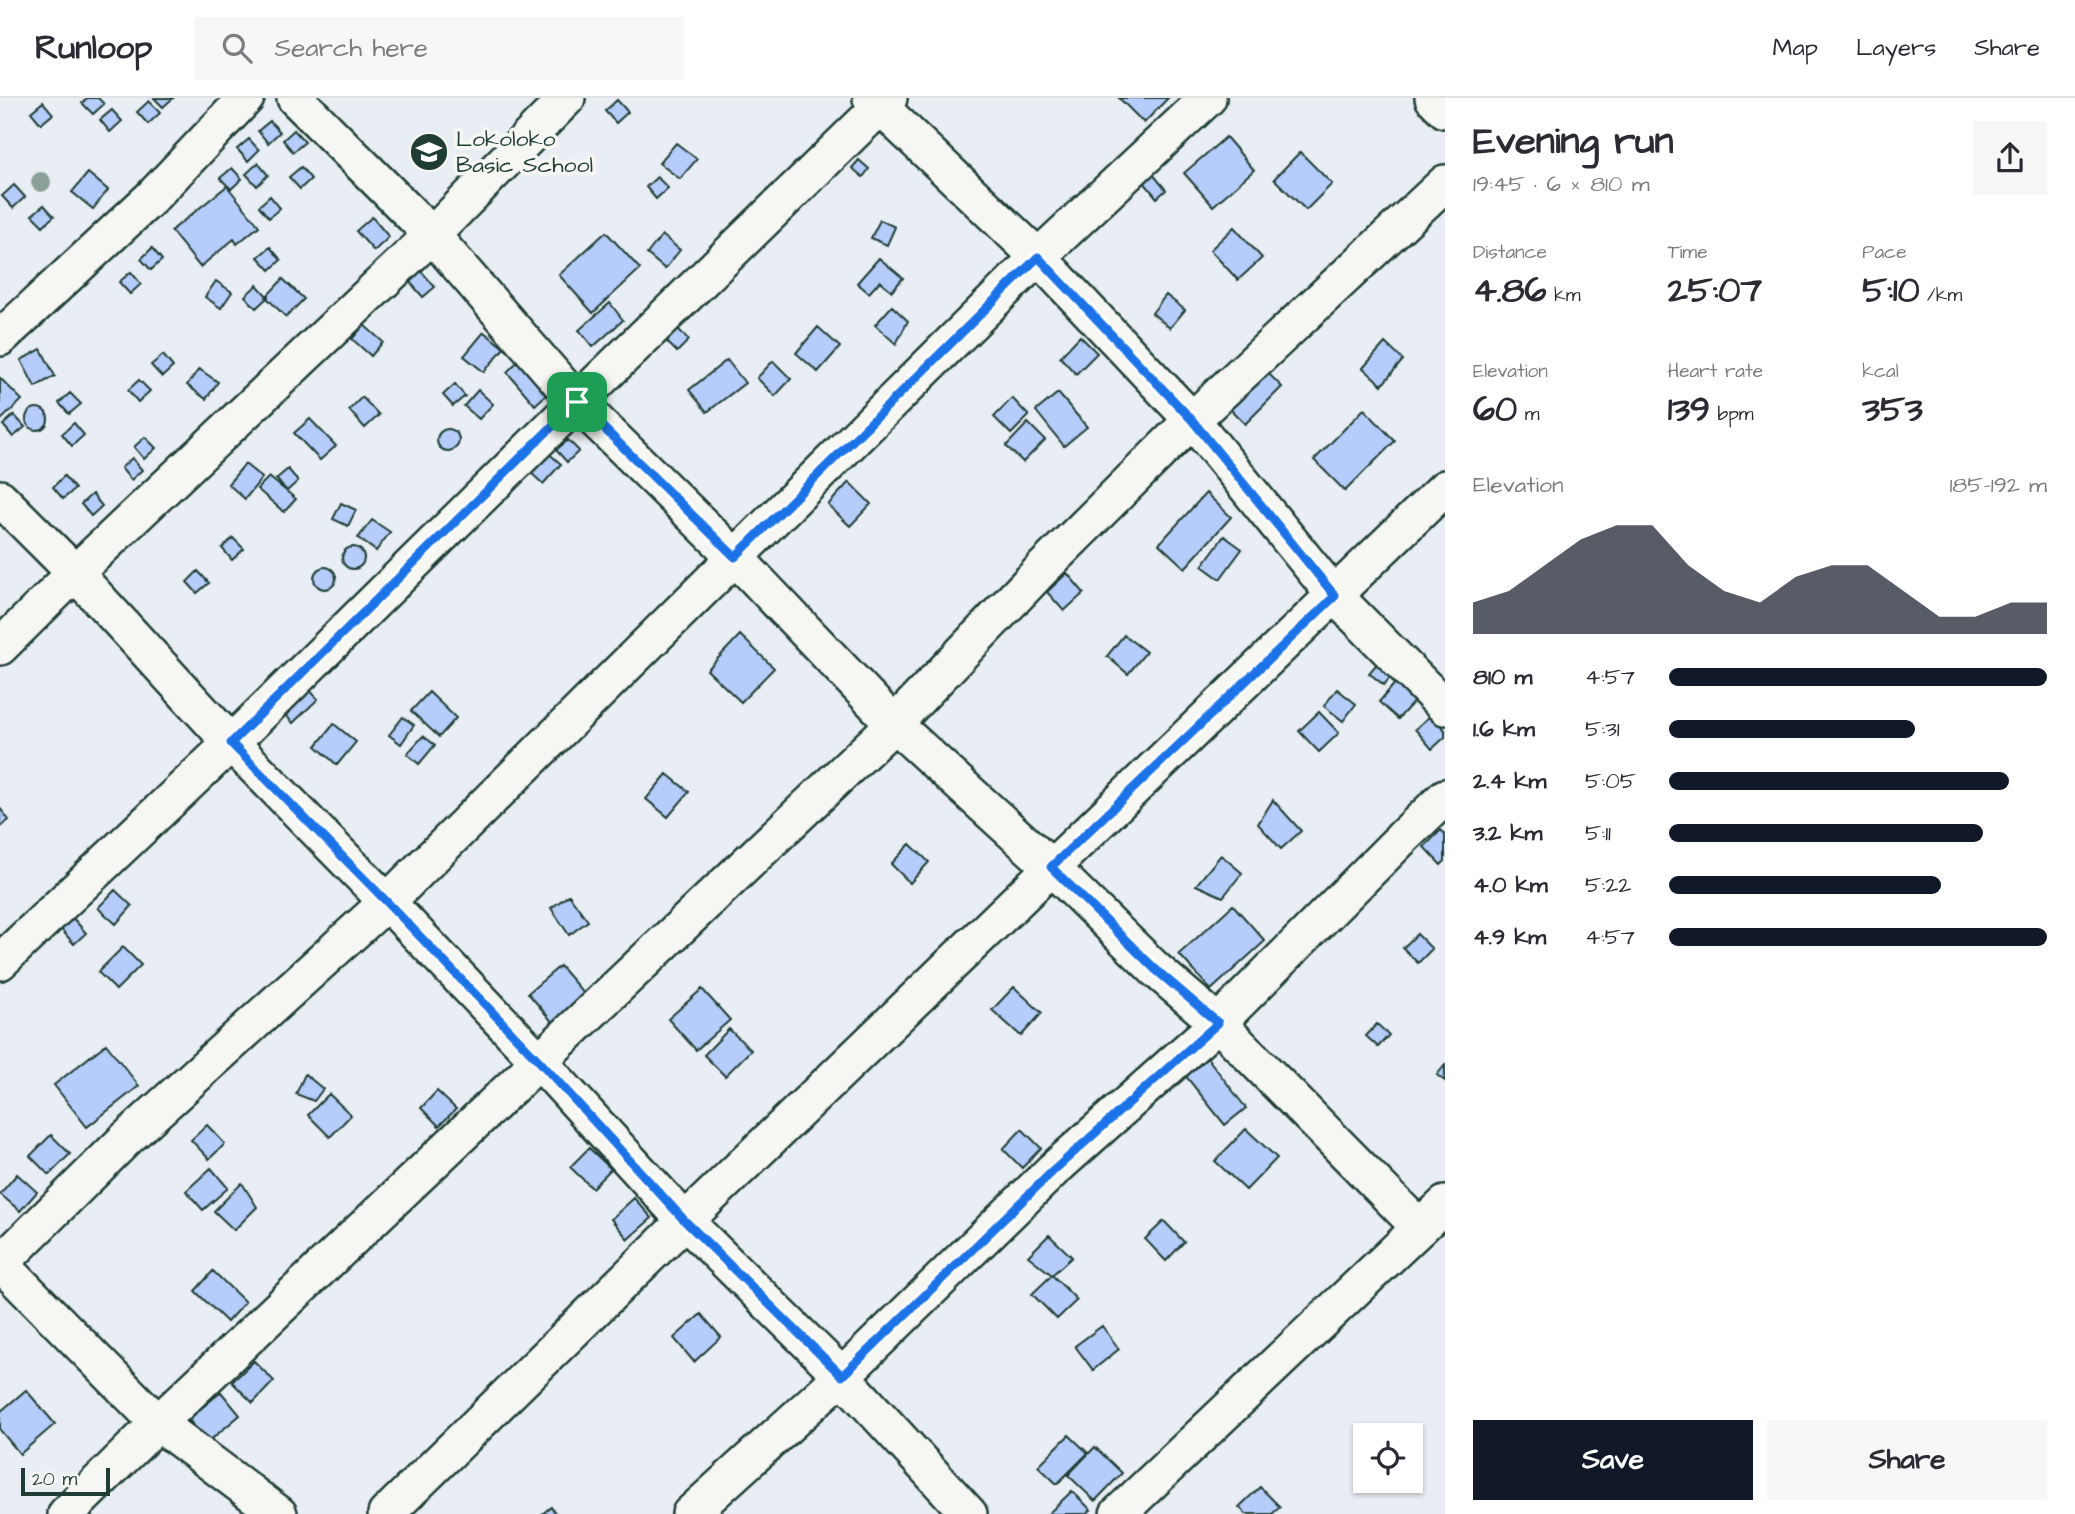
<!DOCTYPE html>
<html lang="en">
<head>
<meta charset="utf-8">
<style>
	:root { --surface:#fff; --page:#f7f7f7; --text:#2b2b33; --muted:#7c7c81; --line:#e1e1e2; --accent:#111827 }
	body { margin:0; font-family:"Architects Daughter",sans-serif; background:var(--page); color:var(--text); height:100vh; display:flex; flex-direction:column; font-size:26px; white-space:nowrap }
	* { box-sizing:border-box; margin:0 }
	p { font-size:23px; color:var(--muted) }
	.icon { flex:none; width:38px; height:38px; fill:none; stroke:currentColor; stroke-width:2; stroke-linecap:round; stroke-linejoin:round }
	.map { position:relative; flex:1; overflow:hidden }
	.details { display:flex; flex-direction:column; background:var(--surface); width:630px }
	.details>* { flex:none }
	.buttons { position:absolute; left:1353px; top:1325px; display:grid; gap:14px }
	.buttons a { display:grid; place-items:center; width:70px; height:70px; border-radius:0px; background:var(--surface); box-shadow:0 2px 5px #0004; font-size:35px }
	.scale { position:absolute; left:21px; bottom:18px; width:89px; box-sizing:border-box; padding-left:7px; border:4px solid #1f3d34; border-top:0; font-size:19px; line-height:24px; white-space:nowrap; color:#1f3d34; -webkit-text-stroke:5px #f6f6f2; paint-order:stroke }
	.pin { position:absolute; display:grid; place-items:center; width:60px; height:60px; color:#fff; margin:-30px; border-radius:14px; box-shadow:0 4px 10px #0006 }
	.round { display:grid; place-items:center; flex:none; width:74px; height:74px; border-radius:0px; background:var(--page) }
	.summary { display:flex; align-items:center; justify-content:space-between; height:119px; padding:0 28px }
	h1 { font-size:38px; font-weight:800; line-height:52px }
	.figures { display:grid; grid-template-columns:repeat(3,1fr); gap:10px; height:119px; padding:7px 28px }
	.figures div { display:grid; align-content:center }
	.figures b { font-size:35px; font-weight:800 }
	.figures small { font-size:19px; font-weight:400 }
	.figures p { font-size:19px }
	.chart { height:196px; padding:14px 28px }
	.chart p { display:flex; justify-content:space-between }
	.chart svg { width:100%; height:126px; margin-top:7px; fill:var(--accent); opacity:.7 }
	.primary-button { display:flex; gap:14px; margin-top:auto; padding:14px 28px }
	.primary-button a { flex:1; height:80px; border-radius:0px; background:var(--accent); color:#fff; font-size:28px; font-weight:800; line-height:80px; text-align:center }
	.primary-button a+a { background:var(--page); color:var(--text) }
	ul { padding:0 28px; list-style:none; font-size:23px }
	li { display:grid; grid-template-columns:112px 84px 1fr; align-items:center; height:52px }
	li i { height:18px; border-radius:9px; background:var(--accent) }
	header { display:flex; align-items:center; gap:42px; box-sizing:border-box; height:98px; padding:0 35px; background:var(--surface); border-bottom:2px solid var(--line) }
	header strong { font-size:33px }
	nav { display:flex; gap:38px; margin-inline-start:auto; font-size:24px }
	.search { width:490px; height:63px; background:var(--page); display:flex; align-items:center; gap:18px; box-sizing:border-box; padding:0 24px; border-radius:0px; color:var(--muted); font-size:26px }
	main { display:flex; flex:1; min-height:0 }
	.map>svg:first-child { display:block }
</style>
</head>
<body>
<header>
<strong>Runloop</strong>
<div class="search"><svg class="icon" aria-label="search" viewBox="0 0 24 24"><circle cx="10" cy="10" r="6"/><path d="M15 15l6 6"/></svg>Search here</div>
<nav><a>Map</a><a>Layers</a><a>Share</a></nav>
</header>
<main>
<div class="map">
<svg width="1445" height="1416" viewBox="0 0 1445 1416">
	<rect width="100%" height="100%" fill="#e9eef4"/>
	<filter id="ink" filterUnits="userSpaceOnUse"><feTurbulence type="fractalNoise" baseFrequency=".0143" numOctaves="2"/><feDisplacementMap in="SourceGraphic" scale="14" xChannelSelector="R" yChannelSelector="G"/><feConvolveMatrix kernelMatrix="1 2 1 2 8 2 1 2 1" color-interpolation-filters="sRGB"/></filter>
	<g filter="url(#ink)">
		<path fill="#b6cdfb" stroke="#1f3d34" stroke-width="2" d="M87,0H98L104,6L93,16L82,5Z
			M154,0H173L163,9Z
			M1119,0H1168L1144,25Z
			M617,2L628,14L616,25L605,13Z
			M149,3L160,15L148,26L137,14Z
			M43,4L53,16L41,26L31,14Z
			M112,12L122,23L110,34L100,22Z
			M270,23L280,34L268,45L258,33Z
			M294,32L305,44L293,54L283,42Z
			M1226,39L1254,72L1213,108L1184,75Z
			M249,41L259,52L248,63L237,51Z
			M676,45L697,61L680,81L659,65Z
			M1300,54L1332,86L1306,112L1274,81Z
			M859,62L869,71L863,79L852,70Z
			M258,65L268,77L257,88L246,76Z
			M301,69L311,81L300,91L289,79Z
			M232,70L242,81L231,91L220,80Z
			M88,75L108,92L93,111L72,94Z
			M1152,75L1166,92L1157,100L1143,83Z
			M657,79L668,90L656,101L646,89Z
			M14,87L25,99L13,110L2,98Z
			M227,88L259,128L237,146L234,141L200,169L171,133Z
			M270,98L280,110L269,120L259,108Z
			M44,107L54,118L43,128L32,117Z
			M372,119L389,139L374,153L356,133Z
			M880,122L895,129L887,147L871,140Z
			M1234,129L1262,160L1238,182L1210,152Z
			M606,134L640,171L593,215L559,177Z
			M662,137L680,152L665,171L647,156Z
			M270,149L281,162L270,172L258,159Z
			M152,150L162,162L151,172L141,161Z
			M879,160L903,180L892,193L880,183L869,195L857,185Z
			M421,173L435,189L423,199L409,183Z
			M131,174L141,186L130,196L119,184Z
			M283,181L304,201L286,219L266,199Z
			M216,183L232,194L221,210L205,199Z
			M257,187L268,199L256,210L245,198Z
			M1166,197L1185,212L1170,230L1152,215Z
			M610,205L623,222L593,249L579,232Z
			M892,208L908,223L896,246L875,227Z
			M364,227L383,244L371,258L352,241Z
			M676,229L689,242L677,254L664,241Z
			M818,229L840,249L818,274L796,255Z
			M484,234L504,250L484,274L464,258Z
			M1080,238L1097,255L1076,276L1060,259Z
			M1385,245L1403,262L1382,287L1363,270Z
			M41,251L55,278L35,289L21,262Z
			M163,257L173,269L162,279L151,267Z
			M727,262L745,285L707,314L689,292Z
			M518,263L547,296L535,307L507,274Z
			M773,263L791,281L775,298L757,280Z
			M1263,270L1282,289L1245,326L1226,307Z
			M199,271L218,284L206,301L187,287Z
			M0,280L22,302L0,323Z
			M139,282L150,293L138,304L128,292Z
			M455,286L465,298L453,308L443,297Z
			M478,292L493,306L479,321L464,308Z
			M70,295L81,306L69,316L59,305Z
			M1058,295L1087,329L1064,348L1036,313Z
			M362,299L379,317L365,330L349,312Z
			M1012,300L1029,318L1011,336L994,319Z
			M26 321a11 11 0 1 1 22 0a11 11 0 1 1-22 0Z
			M1364,311L1395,343L1345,393L1314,362Z
			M14,317L25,329L13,339L3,327Z
			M310,321L336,348L320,362L294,335Z
			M74,325L84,337L72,348L62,336Z
			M1028,325L1045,342L1023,364L1006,348Z
			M437 342a11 11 0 1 1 22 0a11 11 0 1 1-22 0Z
			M145,339L156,350L144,361L134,349Z
			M568,342L579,353L567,364L556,352Z
			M546,353L561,366L543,386L528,372Z
			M132,360L142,372L131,382L121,370Z
			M245,366L262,380L245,401L228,386Z
			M288,371L298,383L287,393L276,381Z
			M64,378L75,391L63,401L53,389Z
			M269,379L296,401L284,414L257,391Z
			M849,384L871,406L850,428L828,407Z
			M1206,395L1231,419L1185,470L1159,446Z
			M92,396L102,408L91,418L81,406Z
			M341,405L356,412L348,428L333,421Z
			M372,422L390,434L376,453L358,440Z
			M1224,438L1242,451L1220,481L1202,468Z
			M233,440L244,451L232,462L222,450Z
			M342 460a11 11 0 1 1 22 0a11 11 0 1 1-22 0Z
			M314 480a11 11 0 1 1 22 0a11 11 0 1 1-22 0Z
			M198,473L209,485L197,495L187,484Z
			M1067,475L1084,495L1064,513L1047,494Z
			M740,537L774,570L741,604L707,572Z
			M1124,537L1146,554L1128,576L1107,558Z
			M1385,556L1400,568L1384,587L1369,575Z
			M301,583L318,601L293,625L276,608Z
			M1397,583L1417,600L1398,621L1379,604Z
			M1337,591L1356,606L1343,623L1324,608Z
			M429,594L456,620L439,639L411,613Z
			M1319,614L1339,635L1319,654L1299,633Z
			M1431,617L1445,632V639L1432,651L1415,631Z
			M403,619L414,627L401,646L389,637Z
			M334,626L356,644L337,667L316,648Z
			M423,638L435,647L419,666L407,656Z
			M667,676L689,694L668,719L646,701Z
			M1273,702L1301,733L1281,751L1258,726Z
			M0,710L9,722L0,729Z
			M1441,732L1445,736V763L1441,767L1424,749Z
			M910,746L929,764L910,785L891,766Z
			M1221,757L1242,775L1223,799L1196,787Z
			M115,792L132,808L116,826L98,810Z
			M569,797L588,823L569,837L551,810Z
			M1233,807L1265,843L1211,892L1179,856Z
			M72,819L86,835L74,846L60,830Z
			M1417,836L1432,851L1418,865L1403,850Z
			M123,849L141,867L116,892L98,874Z
			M560,868L586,898L554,926L528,895Z
			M1014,889L1042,915L1021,938L992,912Z
			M702,891L730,922L696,952L668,921Z
			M1377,926L1389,937L1378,949L1366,938Z
			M729,931L751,952L725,978L704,957Z
			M106,946L139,988L87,1029L54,987Z
			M1206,958L1246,1010L1225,1027L1184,976Z
			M1445,967V983L1437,977Z
			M305,976L323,991L314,1003L296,996Z
			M437,993L456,1011L439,1028L421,1010Z
			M329,996L351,1017L330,1039L308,1017Z
			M207,1027L225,1046L209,1061L191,1042Z
			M1022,1031L1041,1050L1022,1070L1003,1051Z
			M1246,1031L1277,1060L1246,1092L1215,1063Z
			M51,1037L70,1056L49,1077L30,1058Z
			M589,1050L611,1071L592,1090L570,1069Z
			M211,1070L228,1090L203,1112L186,1093Z
			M17,1076L37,1094L20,1113L0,1096Z
			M242,1085L257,1109L234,1132L214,1113Z
			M634,1100L652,1120L628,1141L611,1121Z
			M1164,1123L1184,1144L1166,1163L1145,1141Z
			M1049,1137L1072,1159L1052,1177L1028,1158Z
			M213,1173L245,1204L227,1224L195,1193Z
			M1052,1177L1077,1202L1057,1221L1032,1196Z
			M701,1216L721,1239L694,1264L674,1240Z
			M1102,1228L1119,1251L1093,1272L1075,1248Z
			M254,1263L274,1283L253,1305L232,1284Z
			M26,1292L55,1326L20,1356L0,1332V1314Z
			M221,1294L240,1317L208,1344L188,1321Z
			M1069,1337L1088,1355L1057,1386L1038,1368Z
			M1095,1349L1122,1375L1095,1403L1068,1377Z
			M1260,1389L1280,1409L1272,1416H1246L1239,1409Z
			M1072,1393L1091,1412L1086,1416H1048Z
			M551,1409L556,1416H542Z"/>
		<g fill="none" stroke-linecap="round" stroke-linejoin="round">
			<g stroke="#1f3d34" stroke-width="40">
				<path id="minor" d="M295,0L432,137L577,304L735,459L894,626L1051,769L1155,871L1218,925L1420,1130
					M871,0L1038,159L1192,322L1335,498L1445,609
					M1433,0L1445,12
					M0,240L151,100L246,0
					M0,400L75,475L231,645L387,804L540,964L685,1123L842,1278L690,1416
					M0,549L75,475L432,137L567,0
					M0,864L231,645L577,304L889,0
					M0,1165L158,1325L279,1416
					M0,1166L126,1041L387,804L1038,159L1208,0
					M66,1416L158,1325L894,626L1043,470L1192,322L1445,85
					M386,1416L685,1123L1445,390
					M969,1416L842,1278L1053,1072L1218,925L1403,739L1445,699
					M1118,1416L1445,1106"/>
			</g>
			<use href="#minor" stroke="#f6f6f2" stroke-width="35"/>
		</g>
		<circle fill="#89a098" cx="41" cy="84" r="10"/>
	</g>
	<g fill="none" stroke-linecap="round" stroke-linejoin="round" filter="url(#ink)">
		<g stroke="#fff" stroke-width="14">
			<path id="route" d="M1038,159L1192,322L1335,498L1051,769L1155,871L1218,925L1053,1073L842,1278L685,1123L540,964L387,804L231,645L577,304L735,459Z"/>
		</g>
		<use href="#route" stroke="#1a73e8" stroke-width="9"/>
	</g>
	<defs>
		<g id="school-disc" transform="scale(2.0125)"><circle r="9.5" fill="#1f3d34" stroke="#f6f6f2"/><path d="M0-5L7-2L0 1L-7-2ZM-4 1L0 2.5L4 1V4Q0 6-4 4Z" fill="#fff"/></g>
	</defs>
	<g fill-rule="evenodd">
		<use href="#school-disc" x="429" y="54"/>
	</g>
	<g text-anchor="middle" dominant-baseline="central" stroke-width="7" stroke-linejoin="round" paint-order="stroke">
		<g font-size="23" fill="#1f3d34" stroke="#f6f6f2" text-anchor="start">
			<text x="456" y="41">Lokoloko<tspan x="456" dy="26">Basic School</tspan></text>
		</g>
	</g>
</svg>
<div class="buttons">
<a><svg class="icon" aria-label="locate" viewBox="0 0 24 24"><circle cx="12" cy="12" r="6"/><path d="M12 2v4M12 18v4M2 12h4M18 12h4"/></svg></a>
</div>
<div class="scale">20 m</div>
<div class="pin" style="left:577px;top:304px;background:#1e9e55"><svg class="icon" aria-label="arrive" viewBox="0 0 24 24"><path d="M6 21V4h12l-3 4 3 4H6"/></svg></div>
</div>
<section class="details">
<div class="summary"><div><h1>Evening run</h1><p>19:45 · 6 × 810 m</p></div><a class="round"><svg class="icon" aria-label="share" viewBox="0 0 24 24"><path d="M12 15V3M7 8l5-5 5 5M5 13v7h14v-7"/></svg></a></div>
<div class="figures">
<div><p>Distance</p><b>4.86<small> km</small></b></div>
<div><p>Time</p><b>25:07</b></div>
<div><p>Pace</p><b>5:10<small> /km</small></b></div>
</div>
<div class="figures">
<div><p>Elevation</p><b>60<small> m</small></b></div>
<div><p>Heart rate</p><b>139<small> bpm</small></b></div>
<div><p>kcal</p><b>353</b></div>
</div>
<div class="chart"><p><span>Elevation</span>185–192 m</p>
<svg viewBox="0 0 160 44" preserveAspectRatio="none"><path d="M0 44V33L10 29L20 20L30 11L40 6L50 6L60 20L70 29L80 33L90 24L100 20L110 20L120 29L130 38L140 38L150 33L160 33V44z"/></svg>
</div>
<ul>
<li><b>810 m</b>4:57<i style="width:100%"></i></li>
<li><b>1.6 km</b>5:31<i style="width:65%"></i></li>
<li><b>2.4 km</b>5:05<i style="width:90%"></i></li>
<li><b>3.2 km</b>5:11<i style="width:83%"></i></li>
<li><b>4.0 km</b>5:22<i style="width:72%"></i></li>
<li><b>4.9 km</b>4:57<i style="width:100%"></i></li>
</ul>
<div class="primary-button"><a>Save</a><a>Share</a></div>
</section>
</main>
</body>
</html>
